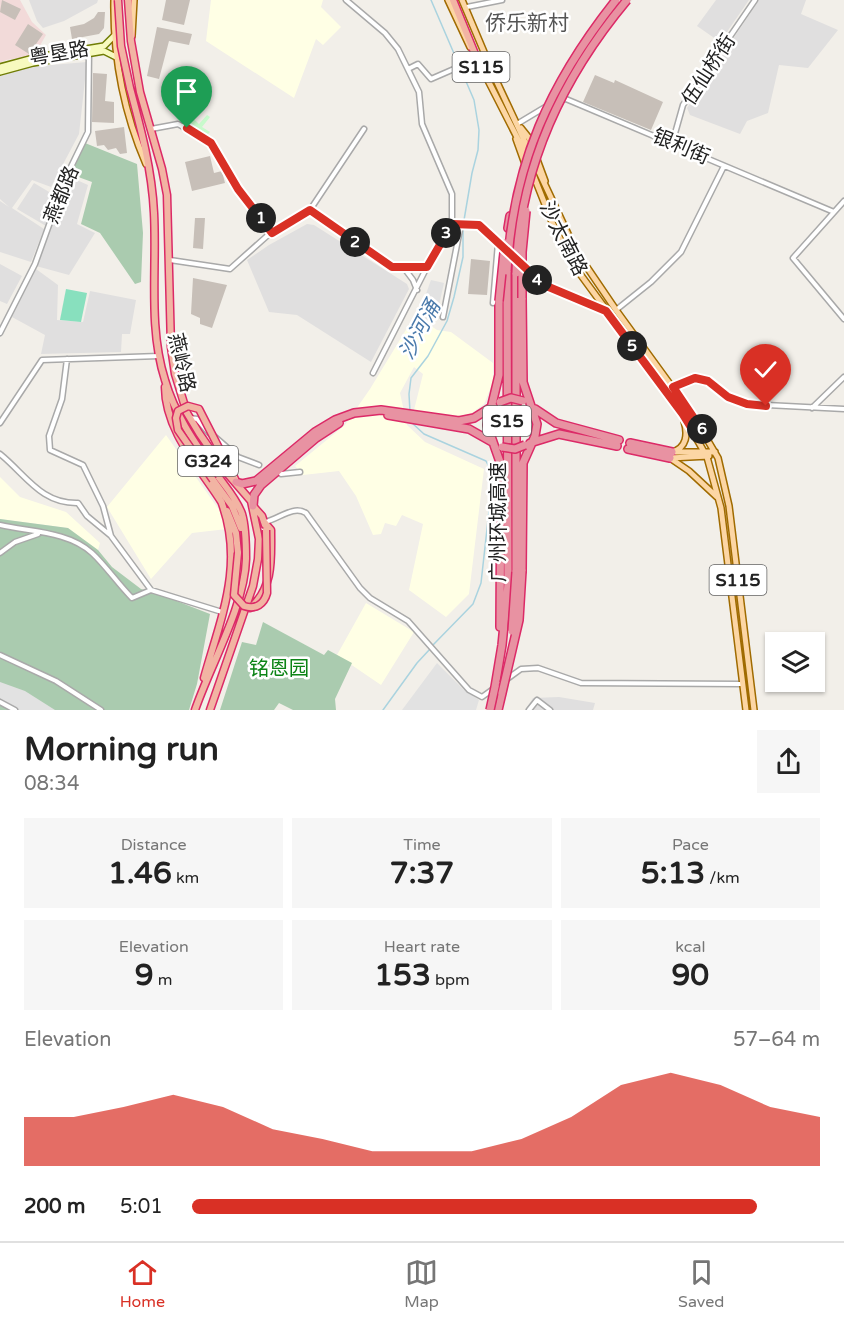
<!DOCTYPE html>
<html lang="en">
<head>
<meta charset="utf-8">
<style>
	:root { --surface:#fff; --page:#f6f6f6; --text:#222; --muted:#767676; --line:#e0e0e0; --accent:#d93025 }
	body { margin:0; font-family:"Varela Round","Noto Sans SC",sans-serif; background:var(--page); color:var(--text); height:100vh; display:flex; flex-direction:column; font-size:22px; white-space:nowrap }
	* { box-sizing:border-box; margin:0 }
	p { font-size:20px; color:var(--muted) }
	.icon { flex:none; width:33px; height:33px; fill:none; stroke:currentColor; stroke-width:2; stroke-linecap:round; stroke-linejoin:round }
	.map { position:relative; height:710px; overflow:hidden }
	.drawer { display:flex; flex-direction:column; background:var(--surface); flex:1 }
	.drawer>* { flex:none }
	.fabs { position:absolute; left:765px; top:632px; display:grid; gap:12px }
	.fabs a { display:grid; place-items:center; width:60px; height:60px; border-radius:0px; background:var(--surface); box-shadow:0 2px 4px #0004; font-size:30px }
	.pin { position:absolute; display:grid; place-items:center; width:51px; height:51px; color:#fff; margin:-62px -26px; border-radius:50% 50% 50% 0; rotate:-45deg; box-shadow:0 0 6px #0007 }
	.pin .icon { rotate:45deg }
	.km { position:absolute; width:30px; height:30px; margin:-15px; border-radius:50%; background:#222; color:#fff; font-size:16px; line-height:30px; text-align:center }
	.round { display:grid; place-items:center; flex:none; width:63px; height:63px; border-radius:0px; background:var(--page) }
	.overview { display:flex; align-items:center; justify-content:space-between; height:102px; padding:0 24px }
	h1 { font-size:33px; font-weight:800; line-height:45px }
	.metrics { display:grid; grid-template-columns:repeat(3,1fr); gap:9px; height:102px; padding:6px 24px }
	.metrics div { display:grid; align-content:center; border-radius:0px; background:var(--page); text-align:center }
	.metrics b { font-size:30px; font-weight:800 }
	.metrics small { font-size:16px; font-weight:400 }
	.metrics p { font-size:16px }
	.chart { height:168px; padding:12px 24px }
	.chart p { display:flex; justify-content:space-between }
	.chart svg { width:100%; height:108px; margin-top:6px; fill:var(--accent); opacity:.7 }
	ul { padding:0 24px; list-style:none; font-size:20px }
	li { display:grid; grid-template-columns:96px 72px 1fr; align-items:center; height:45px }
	li i { height:15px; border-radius:8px; background:var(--accent) }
	.tab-bar { display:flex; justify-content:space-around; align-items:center; height:84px; border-top:2px solid var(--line); background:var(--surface); font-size:16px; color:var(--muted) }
	.tab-bar a { display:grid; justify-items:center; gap:3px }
	.tab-bar .current { color:var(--accent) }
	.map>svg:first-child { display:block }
</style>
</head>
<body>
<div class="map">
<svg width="844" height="710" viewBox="0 0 844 710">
	<rect width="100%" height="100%" fill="#f2efe9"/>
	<path fill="#e0dfdf" d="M29,0H98L97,3L64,21L43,28L37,21Z
		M716,0H749L720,42L697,26Z
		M759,0H806L801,14L838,30L808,68L779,65L768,113L747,121L740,134L690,115L687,108Z
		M87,62L79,134L51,187L32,180L12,208L44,229L31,262L0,252V201L9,207L0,199V74L27,67Z
		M70,177L88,185L77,224L95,233L69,275L36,266Z
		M34,183L56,196L46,226L17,209Z
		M307,224L314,225L407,284L409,289L371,362L297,315L269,312L247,260L269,245Z
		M0,264L22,276L7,304L0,301Z
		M36,269L58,285L57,320L83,322L90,291L136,300L130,334H122L121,352L41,354L45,335L12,317Z
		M559,697L595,703L593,710H525L533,698Z"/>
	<path fill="#f2dad9" d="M0,0H20L32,22L46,35L34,56L6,60L0,63Z"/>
	<path fill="#ffffe5" d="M211,0H323L321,7L341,27L323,45L316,39L294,98L206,41Z
		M415,315L437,330L451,332L493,363V382L484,404L465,418L414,410L423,374L414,367L400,393L407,425L425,442L484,469L469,594L446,617L409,590L423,524L402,515L396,526L385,523L381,534L373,535L356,496L339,471L303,475L295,466L345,425L370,389Z
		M166,435L222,514L227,529L192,533L151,579L107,507Z
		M0,477L20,497L66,512L100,543L98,550L68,528L0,519Z
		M366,603L414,632L381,685L337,655Z"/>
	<path fill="#aacbaf" d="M85,143L137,164L143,233L141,282L135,284L100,233L81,224L92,182L70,174Z
		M0,519L68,528L98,550L112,567L141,589L156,593L210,614L197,684L189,710H0Z
		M263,622L324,655L328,650L352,663L335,699L336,710H293L279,703L274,710H220L242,642L256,645Z"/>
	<path fill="#c8facc" d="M175,97L180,98L177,102L191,106L185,111L199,124L207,115L210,117L202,127L210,132L208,134L177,119L172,107Z"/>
	<path fill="#88e0be" d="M66,289L87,293L81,322L60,320Z"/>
	<path fill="#e2e2e2" d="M431,280L444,283L437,314L430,322L419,313Z
		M437,663L463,689L479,700L476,710H402Z
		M0,682L25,691L55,710H15L0,702Z"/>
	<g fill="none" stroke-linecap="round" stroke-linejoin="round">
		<path stroke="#aad3df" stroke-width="1.5" d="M410,412L409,394L411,378L428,356L447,321L454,297L463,257V226L472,173L478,150L479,130L474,100L431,0
			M411,422L424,434L486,461L493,475L481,583L473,604L433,645
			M383,710L417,663L430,649"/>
	</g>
	<path fill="#c7bfb8" d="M2,0L21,9L15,20L0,12Z
		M166,0H190L184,25L162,20Z
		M98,12H105L104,28L99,34L72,39L70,27L84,24L94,18Z
		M28,24L43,34L29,54L15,45Z
		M157,27L192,34L189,45L169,41L159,79L147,76Z
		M93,73L107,74L105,101L114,102V123L92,122Z
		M595,75L614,83L615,80L663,102L651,130L583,102Z
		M124,127L127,153L120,154L116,148L108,150L104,145L97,146L95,131Z
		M210,156L214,173L222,171L225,183L192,191L185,162Z
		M195,218H205L203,249L193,248Z
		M471,259L490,261L487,295L468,294Z
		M193,278L227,285L212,328L200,324V318L191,314Z"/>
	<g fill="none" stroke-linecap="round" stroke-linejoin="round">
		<g stroke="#a9a9a9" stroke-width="7">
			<path id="minor" d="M346,0L385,33L398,49L419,92L422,124L452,194V224
				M467,7L502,0
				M408,69L418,64L431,79L477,59
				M517,124L557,100L566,99L834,212
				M151,129L178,124L211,143L238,189L272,233
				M672,144L683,105L755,0
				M844,201L793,258L844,319
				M310,210L392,267H427L452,224L479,225L504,249
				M170,260L230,269L267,236L310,210L364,129
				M523,267C546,290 575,299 606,311
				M404,268L413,280L417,290
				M493,303L498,243
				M616,310L651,282L681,252L724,166
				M443,317L461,224
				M0,333L35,264L67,175L88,132L89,52
				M67,359L62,399L49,436L50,450L83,465L103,506L111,536L151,590L222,612
				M373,373L427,267
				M673,387L695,378L708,381L728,397L747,404L844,409
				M812,408L844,377
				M190,418L197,419L209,433
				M0,423L42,360L159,356
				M215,437L238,457L259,465
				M0,454C26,475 41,504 78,503L87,516L110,535
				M281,474L300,472
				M265,522C279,519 293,505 306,513L360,588L370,598L408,621L469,690L482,697L521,669L538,668L581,683L742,684
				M0,525C30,532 68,531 92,553C106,566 118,584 132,598L151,590
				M0,553L15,542L38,534
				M0,655L56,681L101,710
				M0,702L15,710
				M529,710L537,700L550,710"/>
		</g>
		<g stroke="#707d05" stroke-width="8">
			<path id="secondary" d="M0,67L37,57L104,46L114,36
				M0,72L33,63L104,51L116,57"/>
		</g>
		<g stroke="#a06b00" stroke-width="8">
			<path id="primary" d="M114,0C113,56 124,113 146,164
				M448,0L470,47
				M462,0L495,78L576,251L616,310L694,417L718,458L729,506L754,710
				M132,36L134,0
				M475,55L523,149L552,222L572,263L682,413L707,457L721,508L746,710
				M521,128L529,138L545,181
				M516,139L530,178
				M672,452C687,448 688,434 684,421
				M676,452H715
				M670,458L689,471L717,497
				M670,458L709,456"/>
		</g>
		<g stroke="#dc2a67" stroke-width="9">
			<path id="trunk" d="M128,0L131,41L140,92L162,169L167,195L171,347L175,374L187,413L199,433L226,472L251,501L259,539L258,559L253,586L210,710
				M453,0L477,59
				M130,88C141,129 152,170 154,213C157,268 148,327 165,380C175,415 195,443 215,472C224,485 237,499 242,514C246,527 246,545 246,559C245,605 210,666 195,710
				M165,387C165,431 200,468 222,503
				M221,452L235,479
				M213,480L232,506L241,528
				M253,506L262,516L265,525
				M227,511L236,533L238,553
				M250,608C274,588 271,558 271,530L264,522
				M204,678C221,617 245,564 221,501"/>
		</g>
		<g stroke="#dc2a67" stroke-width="10">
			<path id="motorway" d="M508,228L510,216
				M516,273V572
				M499,301V375L487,425L500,462L501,474L500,627
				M535,409L556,423L619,440
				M388,415L469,429L492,442
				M530,443L559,434L617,446
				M630,443L672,452
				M628,449L670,458
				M236,482L242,484L256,481L315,432L335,420L354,413L381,410L459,421L474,418L493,406
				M253,506L254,495L261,485L316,438L339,423
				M522,571L523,463L535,436L537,424L523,382L522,298
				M495,687L502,645L508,584L507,271
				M498,710L502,693"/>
		</g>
		<use href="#minor" stroke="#fff" stroke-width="4"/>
		<use href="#secondary" stroke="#f7fabf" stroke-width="5"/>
		<use href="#primary" stroke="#fcd6a4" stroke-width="5"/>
		<use href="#trunk" stroke="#f2b4a3" stroke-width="6"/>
		<use href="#motorway" stroke="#e892a2" stroke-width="7"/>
		<g stroke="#dc2a67" stroke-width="9" stroke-linecap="butt">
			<path id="trunk-bridge" d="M118,0L121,46L130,88
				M213,480L178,430L176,418L178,411L188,406L199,409L221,452
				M238,553L234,595L244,606C256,610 264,604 267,593L266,530"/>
		</g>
		<g stroke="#dc2a67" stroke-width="10" stroke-linecap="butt">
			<path id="motorway-bridge" d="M507,271C513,164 550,83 616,0
				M516,273C519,169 561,79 627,0
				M522,298V252L526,211
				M499,301L505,243
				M500,402L511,398L523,401
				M502,447L515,449L525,445
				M512,631L516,572
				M502,693L519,620L522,571
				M490,710L495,687"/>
		</g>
		<use href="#trunk-bridge" stroke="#f2b4a3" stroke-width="6"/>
		<use href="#motorway-bridge" stroke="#e892a2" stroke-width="7"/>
	</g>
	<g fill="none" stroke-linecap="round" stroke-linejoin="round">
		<g stroke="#fff" stroke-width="12">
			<path id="route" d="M187,128L211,143L238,189L272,233L310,210L392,267H427L452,224L479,225L544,285L606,311L682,413L695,434L702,430L673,387L695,378L708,381L728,397L747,404L766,406"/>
		</g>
		<use href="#route" stroke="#d93025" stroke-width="8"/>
	</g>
	<g text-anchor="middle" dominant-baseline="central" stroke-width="5" stroke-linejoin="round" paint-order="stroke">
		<g fill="#fff" stroke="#646464" stroke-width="1.5">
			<rect x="452.5" y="52" width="57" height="30" rx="4.5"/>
			<rect x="483" y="406" width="48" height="30" rx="4.5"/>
			<rect x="178" y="446" width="60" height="30" rx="4.5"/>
			<rect x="709.5" y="565" width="57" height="30" rx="4.5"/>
		</g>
		<g font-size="18" font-weight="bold" fill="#222">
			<text x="481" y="67">S115</text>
			<text x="507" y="421">S15</text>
			<text x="208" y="461">G324</text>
			<text x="738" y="580">S115</text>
		</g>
		<g font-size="20" fill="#222" stroke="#fff">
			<text transform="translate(59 54) rotate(-10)">粤垦路</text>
			<text transform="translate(709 70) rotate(-57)">伍仙桥街</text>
			<text transform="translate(681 147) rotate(23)">银利街</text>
			<text transform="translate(62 195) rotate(-68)">燕都路</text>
			<text transform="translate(563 239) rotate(63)">沙太南路</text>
			<text transform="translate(181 363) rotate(77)">燕岭路</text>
			<text transform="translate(499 522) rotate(-90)">广州环城高速</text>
		</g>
		<g font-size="20" fill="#0c8416" stroke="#fff">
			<text x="279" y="669">铭恩园</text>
		</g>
		<g font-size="21" fill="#555" stroke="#fff">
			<text x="527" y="23">侨乐新村</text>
		</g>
		<g font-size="21" font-style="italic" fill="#4a7aab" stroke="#fff">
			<text transform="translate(420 330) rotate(-62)">沙河涌</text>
		</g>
	</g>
</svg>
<div class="fabs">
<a><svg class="icon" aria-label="layers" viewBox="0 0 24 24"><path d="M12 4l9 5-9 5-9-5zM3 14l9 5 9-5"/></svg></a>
</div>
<div class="pin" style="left:187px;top:128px;background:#1e9e55"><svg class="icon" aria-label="arrive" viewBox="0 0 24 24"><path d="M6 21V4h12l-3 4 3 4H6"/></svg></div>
<div class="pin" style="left:766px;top:406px;background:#d93025"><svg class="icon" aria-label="check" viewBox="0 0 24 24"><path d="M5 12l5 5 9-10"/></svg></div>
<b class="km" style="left:261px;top:218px">1</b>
<b class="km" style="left:355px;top:242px">2</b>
<b class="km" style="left:446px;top:233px">3</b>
<b class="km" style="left:537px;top:280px">4</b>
<b class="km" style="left:632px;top:346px">5</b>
<b class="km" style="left:702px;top:429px">6</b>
</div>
<section class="drawer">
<div class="overview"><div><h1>Morning run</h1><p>08:34</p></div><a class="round"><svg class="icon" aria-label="share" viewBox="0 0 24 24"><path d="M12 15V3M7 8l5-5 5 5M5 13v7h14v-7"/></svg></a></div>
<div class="metrics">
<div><p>Distance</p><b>1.46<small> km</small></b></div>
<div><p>Time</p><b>7:37</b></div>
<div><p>Pace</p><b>5:13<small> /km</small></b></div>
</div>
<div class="metrics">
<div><p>Elevation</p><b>9<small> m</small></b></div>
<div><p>Heart rate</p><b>153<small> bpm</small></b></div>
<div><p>kcal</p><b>90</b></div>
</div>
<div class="chart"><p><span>Elevation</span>57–64 m</p>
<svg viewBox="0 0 160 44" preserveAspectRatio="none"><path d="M0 44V24L10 24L20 20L30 15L40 20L50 29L60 33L70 38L80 38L90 38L100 33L110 24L120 11L130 6L140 11L150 20L160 24V44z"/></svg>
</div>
<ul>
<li><b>200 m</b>5:01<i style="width:90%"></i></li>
</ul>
</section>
<nav class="tab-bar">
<a class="current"><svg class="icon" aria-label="home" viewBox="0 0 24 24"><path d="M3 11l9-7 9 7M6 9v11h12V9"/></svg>Home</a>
<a><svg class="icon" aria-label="map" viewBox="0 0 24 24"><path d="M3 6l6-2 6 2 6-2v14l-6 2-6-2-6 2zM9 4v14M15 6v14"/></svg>Map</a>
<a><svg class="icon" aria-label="saved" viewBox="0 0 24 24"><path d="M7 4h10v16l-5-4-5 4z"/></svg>Saved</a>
</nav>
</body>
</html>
